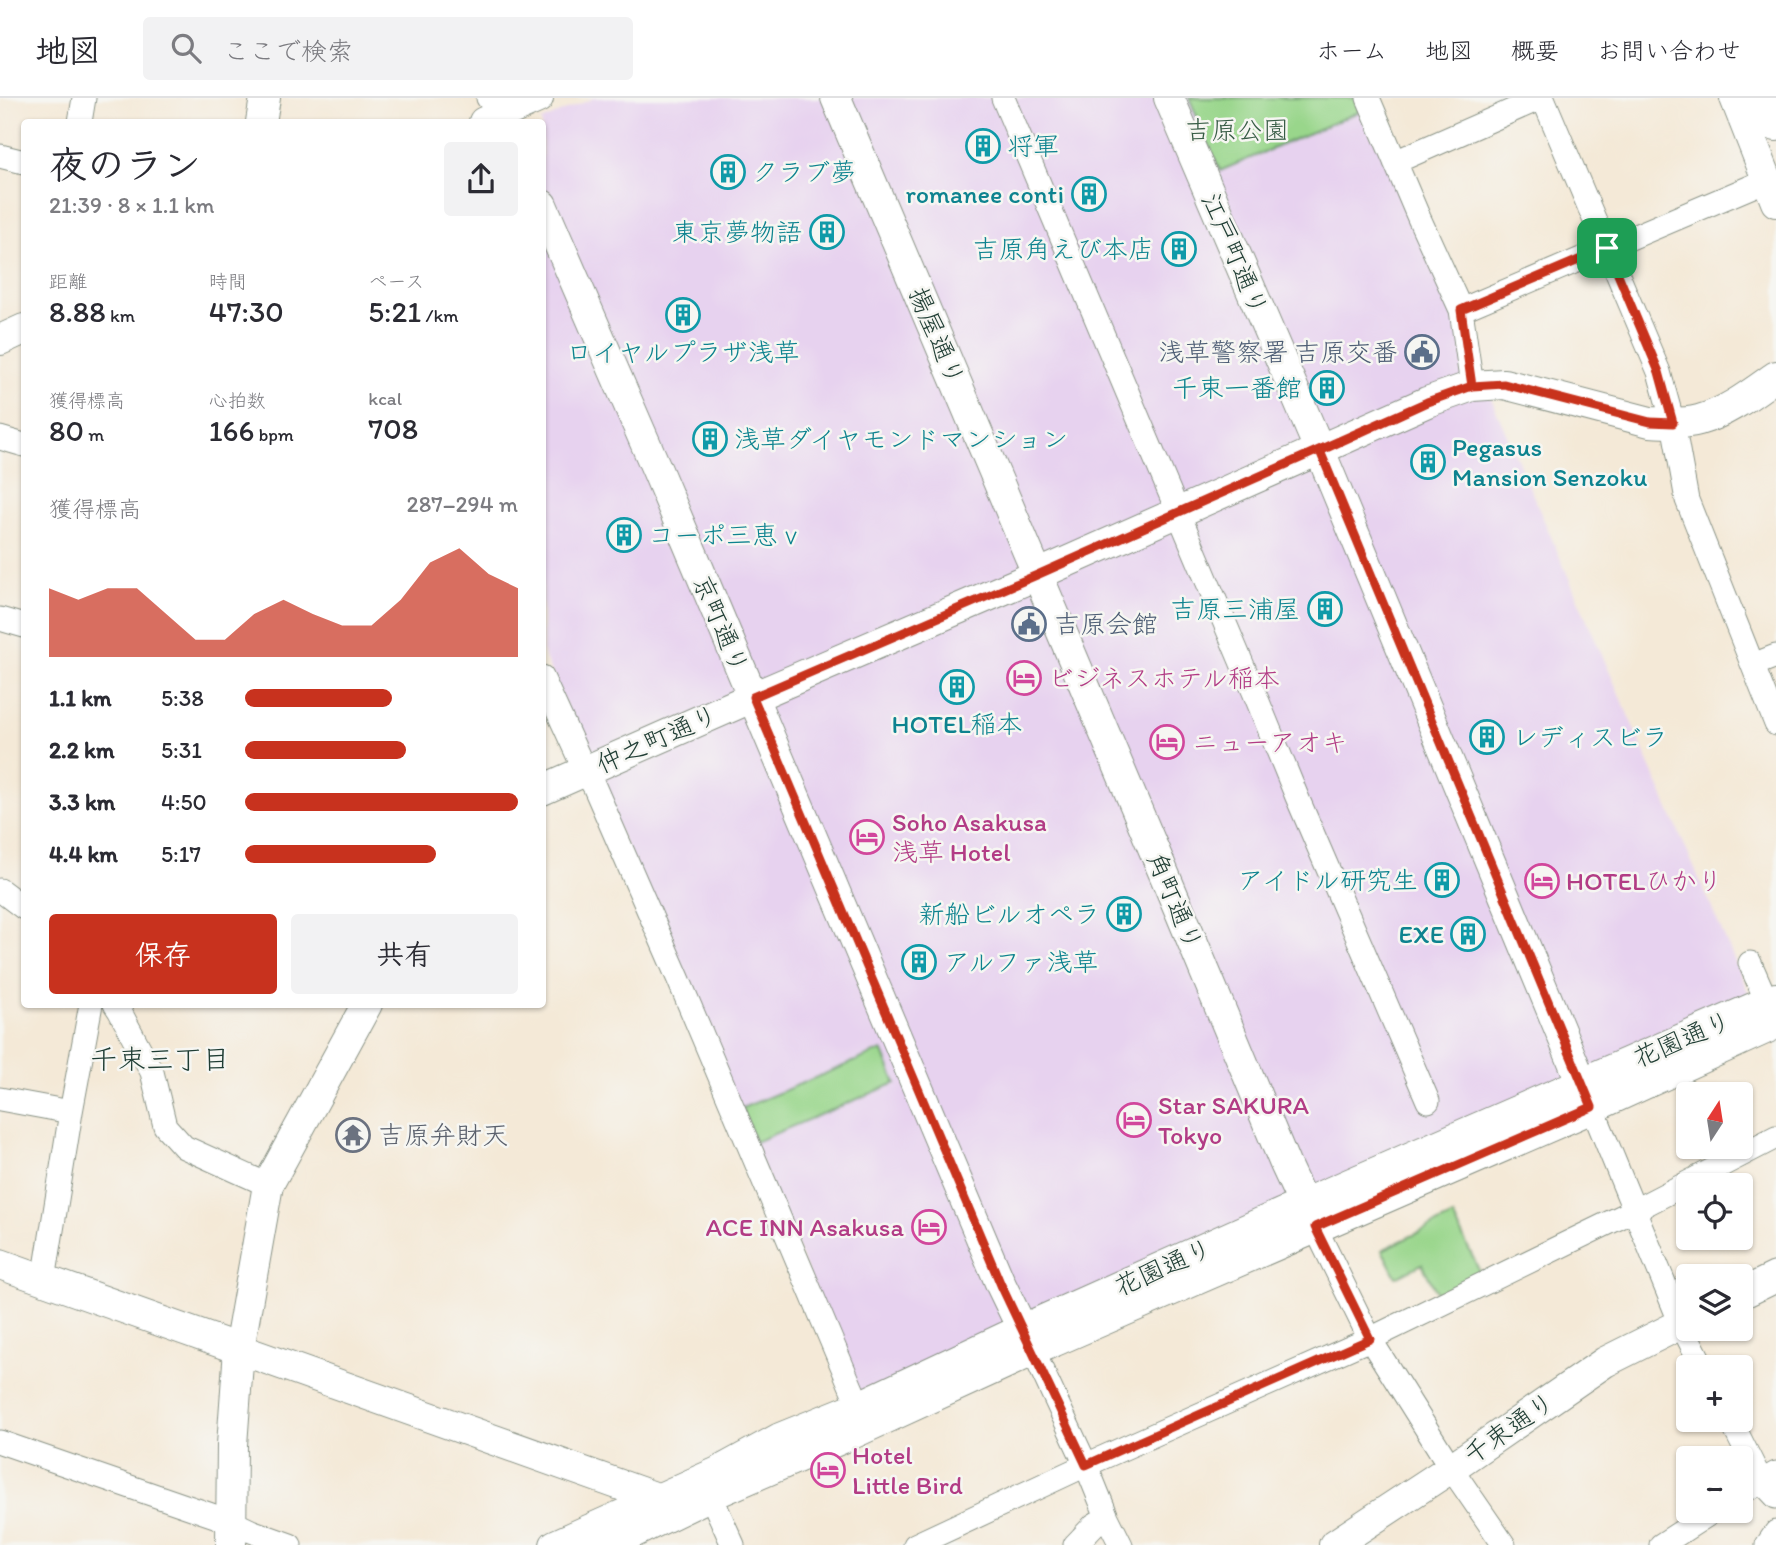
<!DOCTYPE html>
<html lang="ja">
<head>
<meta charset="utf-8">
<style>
	:root { --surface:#fff; --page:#f2f2f3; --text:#2b2b33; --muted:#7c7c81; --line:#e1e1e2; --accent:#c8321e }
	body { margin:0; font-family:Itim,"Klee One",sans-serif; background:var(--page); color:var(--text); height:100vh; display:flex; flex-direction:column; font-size:26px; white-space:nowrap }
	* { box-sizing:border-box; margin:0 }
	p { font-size:23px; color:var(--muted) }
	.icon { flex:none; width:38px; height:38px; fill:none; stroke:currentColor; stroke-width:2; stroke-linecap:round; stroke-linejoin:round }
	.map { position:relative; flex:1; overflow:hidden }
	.side { position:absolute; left:21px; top:21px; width:525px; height:889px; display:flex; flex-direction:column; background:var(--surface); border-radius:7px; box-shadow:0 2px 5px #0004 }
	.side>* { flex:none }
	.needle { width:46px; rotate:12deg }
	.controls { position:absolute; left:1676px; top:984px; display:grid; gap:14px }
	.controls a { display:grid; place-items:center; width:77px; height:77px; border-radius:7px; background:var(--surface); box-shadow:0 2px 5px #0004; font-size:35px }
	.pin { position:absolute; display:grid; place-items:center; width:60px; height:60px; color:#fff; margin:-30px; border-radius:14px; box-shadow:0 4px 10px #0006 }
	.round { display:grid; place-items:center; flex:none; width:74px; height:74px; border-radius:7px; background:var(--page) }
	.headline { display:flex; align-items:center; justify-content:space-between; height:119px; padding:0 28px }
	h1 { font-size:38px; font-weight:600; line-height:52px }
	.figures { display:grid; grid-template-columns:repeat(3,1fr); gap:10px; height:119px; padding:7px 28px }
	.figures div { display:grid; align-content:center }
	.figures b { font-size:30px; font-weight:600 }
	.figures small { font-size:19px; font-weight:400 }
	.figures p { font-size:19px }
	.chart { height:196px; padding:14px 28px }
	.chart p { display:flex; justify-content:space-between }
	.chart svg { width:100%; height:126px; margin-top:7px; fill:var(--accent); opacity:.7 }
	.button { display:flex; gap:14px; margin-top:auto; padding:14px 28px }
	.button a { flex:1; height:80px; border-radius:7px; background:var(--accent); color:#fff; font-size:28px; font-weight:600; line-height:80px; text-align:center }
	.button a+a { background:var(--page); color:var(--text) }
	ul { padding:0 28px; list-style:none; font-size:23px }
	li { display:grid; grid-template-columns:112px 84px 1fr; align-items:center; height:52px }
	li i { height:18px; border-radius:9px; background:var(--accent) }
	header { display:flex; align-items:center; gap:42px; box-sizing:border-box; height:98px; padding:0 35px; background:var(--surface); border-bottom:2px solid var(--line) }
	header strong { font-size:33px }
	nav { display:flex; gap:38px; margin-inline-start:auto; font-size:24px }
	.search { width:490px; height:63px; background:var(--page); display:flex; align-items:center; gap:18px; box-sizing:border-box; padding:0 24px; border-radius:7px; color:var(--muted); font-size:26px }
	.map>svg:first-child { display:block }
</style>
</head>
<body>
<header>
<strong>地図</strong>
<div class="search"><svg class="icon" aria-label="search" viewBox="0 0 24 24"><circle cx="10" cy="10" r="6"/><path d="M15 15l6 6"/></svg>ここで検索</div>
<nav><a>ホーム</a><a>地図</a><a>概要</a><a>お問い合わせ</a></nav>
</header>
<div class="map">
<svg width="1776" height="1447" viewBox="0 0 1776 1447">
	<rect width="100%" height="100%" fill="#f6f6f2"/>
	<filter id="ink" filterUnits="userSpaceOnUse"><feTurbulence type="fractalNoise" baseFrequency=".0143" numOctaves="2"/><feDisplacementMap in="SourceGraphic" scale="14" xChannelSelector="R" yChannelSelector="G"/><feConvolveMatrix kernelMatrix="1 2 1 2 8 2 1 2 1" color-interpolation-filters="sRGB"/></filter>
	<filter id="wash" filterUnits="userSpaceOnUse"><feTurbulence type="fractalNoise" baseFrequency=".00686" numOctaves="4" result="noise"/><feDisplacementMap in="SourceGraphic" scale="28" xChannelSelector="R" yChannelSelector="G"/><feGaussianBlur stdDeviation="1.57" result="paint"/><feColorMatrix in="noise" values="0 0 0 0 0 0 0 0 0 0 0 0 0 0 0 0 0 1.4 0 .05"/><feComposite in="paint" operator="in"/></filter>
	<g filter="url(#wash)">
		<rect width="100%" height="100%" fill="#f4e9d7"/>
		<path fill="#e7d2ef" d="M594,0H1361L1752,903L861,1298L543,555L542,24H539Z"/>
		<path fill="#99d68b" stroke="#5c8a60" stroke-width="2" d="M1189,0H1356L1361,13L1220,73Z
			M882,952L896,985L755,1044L742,1010Z
			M1453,1118L1481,1176L1438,1197L1422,1166L1396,1179L1382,1152Z"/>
	</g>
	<g filter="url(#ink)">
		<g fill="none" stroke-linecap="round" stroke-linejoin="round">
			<g stroke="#8a9386" stroke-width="25">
				<path id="minor" d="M488,0L504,16
					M1003,0L1254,594L1297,699L1428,1003
					M1368,0L1419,120L1461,212L1472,288
					M1543,0L1659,274L1673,325L1687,402L1776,626
					M80,24L84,0
					M0,58L24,64
					M1395,64L1541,0
					M1461,212L1767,82
					M0,340L24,347
					M0,521L24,528
					M1753,567L1776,558
					M542,579L585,673L594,688L678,880L859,1308
					M0,792L24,810
					M1750,865L1767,904
					M115,906L119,912L152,974L165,1028L184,1049L268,1087
					M0,1001L71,1014
					M1592,1009L1681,1226L1703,1269
					M1315,1129L1370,1241L1451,1370L1504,1447
					M44,1182L71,1014L91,906
					M1033,1253L1086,1367L1107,1419L1121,1447
					M1730,1321L1761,1383L1776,1399
					M0,1344L232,1424L251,1433L290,1447
					M704,1383L733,1447
					M1741,1395L1776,1375
					M915,1447L1086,1367L1370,1241L1635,1112L1776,1039
					M1075,1447L1094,1427L1107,1419
					M1661,1447L1715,1412
					M1767,1447L1776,1434"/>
			</g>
			<g stroke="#8a9386" stroke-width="32">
				<path id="tertiary" d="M836,0L1181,816L1285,1066L1312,1124
					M1169,0L1320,353L1588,1000
					M1735,0L1776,104
					M1764,0L1776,28
					M261,24L265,0
					M484,24L538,0
					M542,107L657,372L1001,1187L1031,1249
					M0,242L24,231
					M542,692L753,599L1037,477L1427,304L1472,288L1504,286L1650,324C1666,325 1684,326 1699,322C1728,314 1752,295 1776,278
					M0,1166L657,1400L663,1406
					M1741,1196L1776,1179
					M231,1447L232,1347L239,1251L268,1087L367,906
					M555,1447L718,1374L780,1340L859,1308L1010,1237L1303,1106L1776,900
					M608,1447L711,1397L843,1340L1048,1246L1583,1014L1776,926
					M1334,1447L1451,1370L1605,1264L1689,1222"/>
			</g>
			<use href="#minor" stroke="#fff" stroke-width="23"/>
			<use href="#tertiary" stroke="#fff" stroke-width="30"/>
		</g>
	</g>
	<g fill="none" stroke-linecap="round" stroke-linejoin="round" filter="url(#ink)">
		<g stroke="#fff" stroke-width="14">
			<path id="route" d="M1607,150L1461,212L1472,288L1427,304L1037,477L753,599L1001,1187L1086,1367L1370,1241L1315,1129L1592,1009L1320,353L1427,304L1472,288L1504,286L1650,324L1673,325L1659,274L1607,150"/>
		</g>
		<use href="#route" stroke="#c8321e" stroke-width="9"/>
	</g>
	<defs>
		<g id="building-ring" transform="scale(1.75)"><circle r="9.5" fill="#f6f6f2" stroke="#0f9aa8" stroke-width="1.5"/><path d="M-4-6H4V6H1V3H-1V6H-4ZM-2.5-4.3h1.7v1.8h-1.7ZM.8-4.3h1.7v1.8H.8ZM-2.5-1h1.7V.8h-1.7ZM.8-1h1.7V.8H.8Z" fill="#0f9aa8"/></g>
		<g id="civic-ring" transform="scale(1.75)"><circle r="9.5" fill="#f6f6f2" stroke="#5c6f8a" stroke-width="1.5"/><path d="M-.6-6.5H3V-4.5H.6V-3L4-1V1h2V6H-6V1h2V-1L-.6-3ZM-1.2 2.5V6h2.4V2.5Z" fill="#5c6f8a"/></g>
		<g id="hotel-ring" transform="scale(1.75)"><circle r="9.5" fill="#f6f6f2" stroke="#d1479c" stroke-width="1.5"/><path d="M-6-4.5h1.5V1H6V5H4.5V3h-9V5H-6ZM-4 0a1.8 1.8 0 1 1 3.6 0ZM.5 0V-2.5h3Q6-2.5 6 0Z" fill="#d1479c"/></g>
		<g id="temple-ring" transform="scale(1.75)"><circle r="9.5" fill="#f6f6f2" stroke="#6b7280" stroke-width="1.5"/><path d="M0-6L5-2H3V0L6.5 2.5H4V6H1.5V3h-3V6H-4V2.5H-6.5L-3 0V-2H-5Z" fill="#6b7280"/></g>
	</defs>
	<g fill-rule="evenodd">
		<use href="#building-ring" x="983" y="48"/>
		<use href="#building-ring" x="728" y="74"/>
		<use href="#building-ring" x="1089" y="96"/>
		<use href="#building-ring" x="827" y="134"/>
		<use href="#building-ring" x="1179" y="151"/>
		<use href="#building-ring" x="683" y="217"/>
		<use href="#civic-ring" x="1422" y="254"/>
		<use href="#building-ring" x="1327" y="290"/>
		<use href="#building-ring" x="710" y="341"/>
		<use href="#building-ring" x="1428" y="364"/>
		<use href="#building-ring" x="624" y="437"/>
		<use href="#building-ring" x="1325" y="511"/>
		<use href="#civic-ring" x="1029" y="526"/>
		<use href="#hotel-ring" x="1024" y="580"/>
		<use href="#building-ring" x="957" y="589"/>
		<use href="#building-ring" x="1487" y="639"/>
		<use href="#hotel-ring" x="1167" y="644"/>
		<use href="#hotel-ring" x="867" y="739"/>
		<use href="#building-ring" x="1442" y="782"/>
		<use href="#hotel-ring" x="1542" y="783"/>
		<use href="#building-ring" x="1124" y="816"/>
		<use href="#building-ring" x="1468" y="836"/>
		<use href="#building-ring" x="919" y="864"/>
		<use href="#hotel-ring" x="1134" y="1022"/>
		<use href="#temple-ring" x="353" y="1037"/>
		<use href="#hotel-ring" x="929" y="1129"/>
		<use href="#hotel-ring" x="828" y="1372"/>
	</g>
	<g text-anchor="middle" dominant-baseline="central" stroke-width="5" stroke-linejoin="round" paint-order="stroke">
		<g font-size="26" fill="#375c45" stroke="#f6f6f2">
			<text x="1237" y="32">吉原公園</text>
		</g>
		<g font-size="26" fill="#0d838f" stroke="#f6f6f2" text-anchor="end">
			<text x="1007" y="48" text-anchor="start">将軍</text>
			<text x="752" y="74" text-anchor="start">クラブ夢</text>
			<text x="1064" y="96">romanee conti</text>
			<text x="802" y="134">東京夢物語</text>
			<text x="1154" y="151">吉原角えび本店</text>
			<text x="683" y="254" text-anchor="middle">ロイヤルプラザ浅草</text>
			<text x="1302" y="290">千束一番館</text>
			<text x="734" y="341" text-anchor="start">浅草ダイヤモンドマンション</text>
			<text x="1452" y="349" text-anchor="start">Pegasus<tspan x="1452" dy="30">Mansion Senzoku</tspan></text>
			<text x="648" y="437" text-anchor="start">コーポ三恵ｖ</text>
			<text x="1300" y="511">吉原三浦屋</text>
			<text x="957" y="626" text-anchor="middle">HOTEL稲本</text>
			<text x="1512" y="639" text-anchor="start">レディスビラ</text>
			<text x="1418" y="782">アイドル研究生</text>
			<text x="1100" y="816">新船ビルオペラ</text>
			<text x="1444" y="836">EXE</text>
			<text x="944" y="864" text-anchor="start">アルファ浅草</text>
		</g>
		<g font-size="26" fill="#1f3d34" stroke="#f6f6f2">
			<text transform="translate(1235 156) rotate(67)">江戸町通り</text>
			<text transform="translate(937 238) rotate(67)">揚屋通り</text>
			<text transform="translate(721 526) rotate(67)">京町通り</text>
			<text transform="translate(657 641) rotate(-24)">仲之町通り</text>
			<text transform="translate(1175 803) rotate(67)">角町通り</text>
			<text transform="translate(1682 941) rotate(-23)">花園通り</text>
			<text transform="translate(1163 1169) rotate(-24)">花園通り</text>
			<text transform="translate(1509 1330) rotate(-35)">千束通り</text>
		</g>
		<g font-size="26" fill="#4e5e75" stroke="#f6f6f2" text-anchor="end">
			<text x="1398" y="254">浅草警察署 吉原交番</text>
			<text x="1054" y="526" text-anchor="start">吉原会館</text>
		</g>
		<g font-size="26" fill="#b23c85" stroke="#f6f6f2" text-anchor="start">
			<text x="1048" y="580">ビジネスホテル稲本</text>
			<text x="1192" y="644">ニューアオキ</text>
			<text x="892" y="724">Soho Asakusa<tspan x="892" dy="30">浅草 Hotel</tspan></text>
			<text x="1566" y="783">HOTELひかり</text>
			<text x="1158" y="1007">Star SAKURA<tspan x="1158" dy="30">Tokyo</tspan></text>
			<text x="904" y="1129" text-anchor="end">ACE INN Asakusa</text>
			<text x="852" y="1357">Hotel<tspan x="852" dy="30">Little Bird</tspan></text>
		</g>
		<g font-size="26" fill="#5b616d" stroke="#f6f6f2" text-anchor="start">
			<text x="378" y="1037">吉原弁財天</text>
		</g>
		<g font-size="28" fill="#1f3d34" stroke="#f6f6f2">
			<text x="160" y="961">千束三丁目</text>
		</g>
	</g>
</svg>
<div class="controls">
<a><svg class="needle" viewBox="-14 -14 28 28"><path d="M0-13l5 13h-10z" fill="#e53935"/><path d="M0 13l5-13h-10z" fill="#7c7c81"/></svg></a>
<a><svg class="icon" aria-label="locate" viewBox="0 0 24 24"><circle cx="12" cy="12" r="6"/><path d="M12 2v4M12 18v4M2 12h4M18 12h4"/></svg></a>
<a><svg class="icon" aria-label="layers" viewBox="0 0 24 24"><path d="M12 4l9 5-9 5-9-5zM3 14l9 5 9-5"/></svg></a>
<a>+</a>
<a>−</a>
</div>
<div class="pin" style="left:1607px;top:150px;background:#1e9e55"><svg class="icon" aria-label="arrive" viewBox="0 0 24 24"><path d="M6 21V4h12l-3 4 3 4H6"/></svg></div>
<section class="side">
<div class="headline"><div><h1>夜のラン</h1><p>21:39 · 8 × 1.1 km</p></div><a class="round"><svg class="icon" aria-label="share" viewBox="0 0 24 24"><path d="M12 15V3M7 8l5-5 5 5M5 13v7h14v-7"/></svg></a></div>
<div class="figures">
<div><p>距離</p><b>8.88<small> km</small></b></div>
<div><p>時間</p><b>47:30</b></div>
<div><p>ペース</p><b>5:21<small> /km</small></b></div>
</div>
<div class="figures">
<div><p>獲得標高</p><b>80<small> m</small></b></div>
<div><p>心拍数</p><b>166<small> bpm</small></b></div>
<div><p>kcal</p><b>708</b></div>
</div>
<div class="chart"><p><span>獲得標高</span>287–294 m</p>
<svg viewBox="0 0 160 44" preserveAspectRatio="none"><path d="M0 44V20L10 24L20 20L30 20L40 29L50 38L60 38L70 29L80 24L90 29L100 33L110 33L120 24L130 11L140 6L150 15L160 20V44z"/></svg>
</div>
<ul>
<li><b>1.1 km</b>5:38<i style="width:54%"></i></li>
<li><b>2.2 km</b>5:31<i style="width:59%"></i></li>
<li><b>3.3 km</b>4:50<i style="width:100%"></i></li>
<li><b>4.4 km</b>5:17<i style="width:70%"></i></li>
</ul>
<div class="button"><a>保存</a><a>共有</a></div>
</section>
</div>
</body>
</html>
